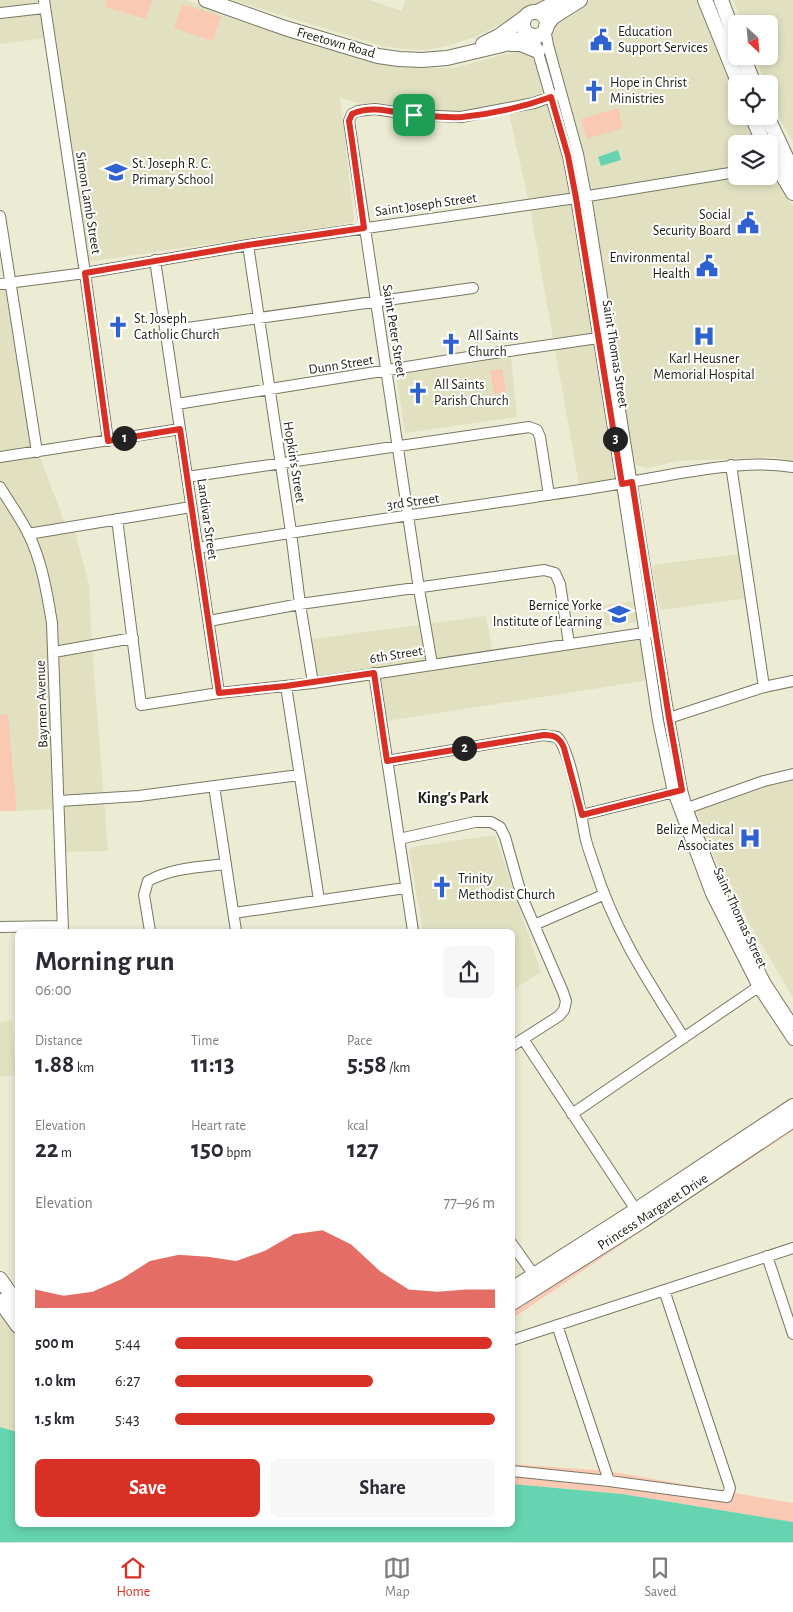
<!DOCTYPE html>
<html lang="en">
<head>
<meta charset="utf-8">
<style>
	:root { --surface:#fff; --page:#f7f7f7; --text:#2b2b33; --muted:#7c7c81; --line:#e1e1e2; --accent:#d93025 }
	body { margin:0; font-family:"Alegreya Sans",sans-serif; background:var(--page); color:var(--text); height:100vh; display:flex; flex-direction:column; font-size:19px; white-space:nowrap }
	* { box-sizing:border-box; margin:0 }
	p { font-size:16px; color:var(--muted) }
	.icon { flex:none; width:28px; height:28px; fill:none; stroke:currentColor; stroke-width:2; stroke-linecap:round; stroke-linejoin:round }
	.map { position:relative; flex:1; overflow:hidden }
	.drawer { position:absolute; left:15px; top:929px; width:500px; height:598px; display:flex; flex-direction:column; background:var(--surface); border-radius:8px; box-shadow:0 2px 8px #0003 }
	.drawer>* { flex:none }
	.needle { width:32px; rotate:154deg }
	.controls { position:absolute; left:728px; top:15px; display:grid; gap:10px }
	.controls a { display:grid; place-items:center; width:50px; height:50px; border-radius:8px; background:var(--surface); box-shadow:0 2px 8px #0003; font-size:25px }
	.pin { position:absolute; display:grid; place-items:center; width:42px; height:42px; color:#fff; margin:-21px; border-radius:10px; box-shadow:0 2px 8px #0006 }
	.km { position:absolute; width:25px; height:25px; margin:-12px; border-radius:50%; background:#222; color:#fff; font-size:14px; line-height:25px; text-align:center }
	.round { display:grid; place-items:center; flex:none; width:52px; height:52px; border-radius:8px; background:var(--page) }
	.overview { display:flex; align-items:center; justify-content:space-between; height:85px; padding:0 20px }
	h1 { font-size:28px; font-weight:600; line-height:38px }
	.stats { display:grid; grid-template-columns:repeat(3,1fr); gap:8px; height:85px; padding:5px 20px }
	.stats div { display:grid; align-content:center }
	.stats b { font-size:25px; font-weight:600 }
	.stats small { font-size:14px; font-weight:400 }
	.stats p { font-size:14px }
	.chart { height:140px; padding:10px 20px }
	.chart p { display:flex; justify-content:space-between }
	.chart svg { width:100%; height:90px; margin-top:5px; fill:var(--accent); opacity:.7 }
	.primary-button { display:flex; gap:10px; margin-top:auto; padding:10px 20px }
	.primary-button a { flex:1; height:58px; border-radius:8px; background:var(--accent); color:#fff; font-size:20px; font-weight:600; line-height:58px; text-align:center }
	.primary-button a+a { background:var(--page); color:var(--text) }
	ul { padding:0 20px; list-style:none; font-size:16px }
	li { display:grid; grid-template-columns:80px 60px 1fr; align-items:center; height:38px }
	li i { height:12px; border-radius:6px; background:var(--accent) }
	.dock { display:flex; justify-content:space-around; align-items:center; height:70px; border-top:1px solid var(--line); background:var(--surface); font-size:14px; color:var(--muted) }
	.dock a { display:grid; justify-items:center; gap:2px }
	.dock .current { color:var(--accent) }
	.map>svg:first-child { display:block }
</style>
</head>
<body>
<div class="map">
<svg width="793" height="1542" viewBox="0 0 793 1542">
	<rect width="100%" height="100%" fill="#ececd4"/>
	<path fill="#e1e1c2" d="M0,0H185L351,56L384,63L425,68H454L506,54L522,51L529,54L533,58L540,78L561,69L552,44L551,29L559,18L591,0H697L705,15L736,99V116H743L755,144H736V176H769V170L793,206V462L776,457L678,461L648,468L635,465L639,480L580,490L529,203L508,109L440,117L385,112L340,97L354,219L352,223L88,262L55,37L0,44Z
		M232,0H370L402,11L405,0H541L513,18L475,37L450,45L427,50L402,49L382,46Z
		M733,0H793V142L780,119L769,91V84H766L755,56H769V24H743Z
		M10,277L37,449L66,526L76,535L89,585L92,646L108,851L54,852L55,809L17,811L8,715H0V280Z
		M511,357L517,417L405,433L396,375Z
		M739,554L749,598L660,610L652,565Z
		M634,601L636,622L605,626L603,605Z
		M486,616L493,654L643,635L650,680L381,722L372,677L315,681L305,640Z
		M793,777V998L750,925L730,882L726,884L695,809Z
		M495,835L541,972L513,990L512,931H423L409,851L413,847Z
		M12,1020L16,1075L0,1077V1022Z
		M4,1316L17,1334V1432L0,1427V1317Z"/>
	<path fill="#fac9b3" d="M107,0H152L146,19L105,7Z
		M182,4L221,16L213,41L174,28Z
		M618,108L623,128L587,139L581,119Z
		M502,369L506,392L494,394L490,371Z
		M8,714L17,811H0V715Z
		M793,1124V1131L658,1220L513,1318L512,1313Z
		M512,1464L607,1471L793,1503V1522L622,1494L513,1484Z"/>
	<path fill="#66d4b0" d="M618,150L621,160L601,166L598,157Z
		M0,1427L17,1432L18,1524H512L513,1484L622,1494L793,1522V1542H0Z"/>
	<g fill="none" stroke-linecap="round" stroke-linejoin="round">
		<path stroke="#66d4b0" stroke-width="9" d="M764,133L773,145"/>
		<g stroke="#787863" stroke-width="12">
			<path id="minor" d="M44,0L85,273L108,441
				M0,13L44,8
				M545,29L548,45L578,154L586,196L669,718L682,790L687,808L719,890L765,982L793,1025
				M533,35L568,156L576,198L622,484L658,721L673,792L711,894L758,987L793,1040
				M0,216L37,452
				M248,245L291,532L300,604L313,683
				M155,260L219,693
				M0,284L85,273L248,245L576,198L736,172
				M166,331L473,288
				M177,404L481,355L598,338
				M0,457L180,429
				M731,465L764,687
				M187,477L529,427L537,430L540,437L549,495
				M0,487C9,502 20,517 28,533C42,561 47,593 52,623L63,931
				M117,519L141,705L219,693L313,683L650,632
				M28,534L191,507
				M197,548C327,526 457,509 587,489C618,484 649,479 680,473C718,467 755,461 793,467
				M209,621L300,604L544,570L555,573L560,584L569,644
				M54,652L133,638
				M432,664L419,589L349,121L352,114L358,111L375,109L414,115L461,117L534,103L556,95
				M374,673L413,931
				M286,686L319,900
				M669,718L764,687L793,681
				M387,761L543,735L557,737C571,751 581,815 585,836C587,846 591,856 594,865C614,930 648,981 684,1038
				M214,786L236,931
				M59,801L139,796L299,775
				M682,810L764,781L793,774
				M582,815L678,791
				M399,839L475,822H491L500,827L505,837L522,897L563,992L566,1001L564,1010L559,1016L512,1046
				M234,913L405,888
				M534,925L603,895
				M0,927L63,926
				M150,931L144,895L148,881C171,868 199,867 226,864
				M523,1039L640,1216
				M572,1114L758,987
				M512,1244L534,1275
				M767,1256L793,1334
				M557,1325L609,1481
				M512,1340L793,1248
				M512,1471L609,1481L727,1497L730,1488L664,1290"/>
		</g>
		<g stroke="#787863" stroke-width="16">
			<path id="major" d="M206,0L285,28L378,56L399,59L422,60L447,58L502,45L531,35
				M705,0L739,84
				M721,0L736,40
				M537,12L561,0
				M523 24a12 12 0 1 1 24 0a12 12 0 1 1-24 0Z
				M546,26L553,17L580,0
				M483,44L499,36L524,18
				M511,44H521L538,51
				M743,56L754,84
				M752,116L764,144
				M767,116L793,172
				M769,153L793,193
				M0,1279L18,1305
				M512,1289L636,1210L793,1106
				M0,1301L18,1326
				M512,1303L642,1221L793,1120"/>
		</g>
		<use href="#minor" stroke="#fff" stroke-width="10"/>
		<use href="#major" stroke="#fff" stroke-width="14"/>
	</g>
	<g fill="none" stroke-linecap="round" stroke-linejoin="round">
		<g stroke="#fff" stroke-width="10">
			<path id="route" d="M551,97L568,156L576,198L622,484L632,482L633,488L669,718L682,790L582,815L564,748C560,738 555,735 544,735L387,761L374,673L286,686L219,693L180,429L108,441L85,273L248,245L364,228L352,141L349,121L352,114C371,105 392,112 412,115C428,116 446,118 462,117C491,114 523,107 551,97Z"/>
		</g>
		<use href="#route" stroke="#d93025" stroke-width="6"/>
	</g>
	<defs>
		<g id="civic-bare" transform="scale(1.725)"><path d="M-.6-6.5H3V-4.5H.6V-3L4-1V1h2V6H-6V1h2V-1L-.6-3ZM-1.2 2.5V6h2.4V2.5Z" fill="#2e62d1" stroke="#fff" stroke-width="2.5" paint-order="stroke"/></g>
		<g id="church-bare" transform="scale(1.725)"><path d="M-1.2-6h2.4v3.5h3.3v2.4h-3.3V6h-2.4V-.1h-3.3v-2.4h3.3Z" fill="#2e62d1" stroke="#fff" stroke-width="2.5" paint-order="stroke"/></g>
		<g id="school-bare" transform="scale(1.725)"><path d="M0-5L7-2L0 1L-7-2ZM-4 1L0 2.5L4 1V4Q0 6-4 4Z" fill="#2e62d1" stroke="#fff" stroke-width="2.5" paint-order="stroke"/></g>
		<g id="hospital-bare" transform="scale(1.725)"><path d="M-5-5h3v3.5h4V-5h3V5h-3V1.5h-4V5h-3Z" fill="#2e62d1" stroke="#fff" stroke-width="2.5" paint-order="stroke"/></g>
	</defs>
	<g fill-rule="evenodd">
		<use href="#civic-bare" x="601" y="40"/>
		<use href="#church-bare" x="594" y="91"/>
		<use href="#school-bare" x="116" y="172"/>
		<use href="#civic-bare" x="748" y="223"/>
		<use href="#civic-bare" x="707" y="266"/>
		<use href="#church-bare" x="118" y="327"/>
		<use href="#hospital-bare" x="704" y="336"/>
		<use href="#church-bare" x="451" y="344"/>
		<use href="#church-bare" x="418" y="393"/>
		<use href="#school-bare" x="619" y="614"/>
		<use href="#hospital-bare" x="750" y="838"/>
		<use href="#church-bare" x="442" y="887"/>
	</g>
	<g text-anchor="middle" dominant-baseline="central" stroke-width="4" stroke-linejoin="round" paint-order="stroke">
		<g font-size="14" fill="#1d1d14" stroke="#fff" text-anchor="start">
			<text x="618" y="32">Education<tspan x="618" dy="16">Support Services</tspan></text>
			<text x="610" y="83">Hope in Christ<tspan x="610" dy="16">Ministries</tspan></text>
			<text x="132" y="164">St. Joseph R. C.<tspan x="132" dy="16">Primary School</tspan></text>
			<text x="731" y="215" text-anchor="end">Social<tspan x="731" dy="16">Security Board</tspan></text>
			<text x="690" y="258" text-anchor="end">Environmental<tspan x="690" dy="16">Health</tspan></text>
			<text x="134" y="319">St. Joseph<tspan x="134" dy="16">Catholic Church</tspan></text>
			<text x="468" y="336">All Saints<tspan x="468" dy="16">Church</tspan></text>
			<text x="704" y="359" text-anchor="middle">Karl Heusner<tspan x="704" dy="16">Memorial Hospital</tspan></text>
			<text x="434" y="385">All Saints<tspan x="434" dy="16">Parish Church</tspan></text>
			<text x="602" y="606" text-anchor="end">Bernice Yorke<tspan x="602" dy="16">Institute of Learning</tspan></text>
			<text x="734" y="830" text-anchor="end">Belize Medical<tspan x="734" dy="16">Associates</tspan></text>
			<text x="458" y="879">Trinity<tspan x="458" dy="16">Methodist Church</tspan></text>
		</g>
		<g font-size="14" fill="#1d1d14" stroke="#fff">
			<text transform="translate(336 43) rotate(16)">Freetown Road</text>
			<text transform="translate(88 203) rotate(81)">Simon Lamb Street</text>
			<text transform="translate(426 205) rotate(-8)">Saint Joseph Street</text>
			<text transform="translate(394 331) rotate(81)">Saint Peter Street</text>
			<text transform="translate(615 354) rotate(81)">Saint Thomas Street</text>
			<text transform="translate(341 365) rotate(-9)">Dunn Street</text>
			<text transform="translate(294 462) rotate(81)">Hopkin's Street</text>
			<text transform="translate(413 502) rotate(-8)">3rd Street</text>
			<text transform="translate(207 519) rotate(82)">Landivar Street</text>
			<text transform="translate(396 655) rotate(-9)">6th Street</text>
			<text transform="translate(42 704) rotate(-92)">Baymen Avenue</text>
			<text transform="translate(740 918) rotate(65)">Saint Thomas Street</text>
			<text transform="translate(653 1212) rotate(-33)">Princess Margaret Drive</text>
		</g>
		<g font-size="16" font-weight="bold" fill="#1d1d14" stroke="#fff">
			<text x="453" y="798">King's Park</text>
		</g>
	</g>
</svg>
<div class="controls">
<a><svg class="needle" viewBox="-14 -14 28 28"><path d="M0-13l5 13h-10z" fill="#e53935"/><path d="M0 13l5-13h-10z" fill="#7c7c81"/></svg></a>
<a><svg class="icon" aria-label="locate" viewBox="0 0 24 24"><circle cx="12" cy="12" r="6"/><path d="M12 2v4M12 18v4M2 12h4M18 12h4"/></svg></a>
<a><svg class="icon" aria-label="layers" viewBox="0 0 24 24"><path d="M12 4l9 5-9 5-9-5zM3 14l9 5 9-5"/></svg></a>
</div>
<div class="pin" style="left:414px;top:115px;background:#1e9e55"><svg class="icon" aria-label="arrive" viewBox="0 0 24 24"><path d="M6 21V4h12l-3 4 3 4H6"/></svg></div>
<b class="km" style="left:124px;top:438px">1</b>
<b class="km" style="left:464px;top:748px">2</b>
<b class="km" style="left:615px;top:439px">3</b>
<section class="drawer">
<div class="overview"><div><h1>Morning run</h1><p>06:00</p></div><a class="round"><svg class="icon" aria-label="share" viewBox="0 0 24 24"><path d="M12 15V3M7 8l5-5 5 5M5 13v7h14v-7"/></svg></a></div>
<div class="stats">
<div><p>Distance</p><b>1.88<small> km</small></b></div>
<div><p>Time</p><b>11:13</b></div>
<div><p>Pace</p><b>5:58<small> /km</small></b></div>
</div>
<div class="stats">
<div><p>Elevation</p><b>22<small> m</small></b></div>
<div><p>Heart rate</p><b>150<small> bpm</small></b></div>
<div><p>kcal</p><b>127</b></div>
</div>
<div class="chart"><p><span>Elevation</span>77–96 m</p>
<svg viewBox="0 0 160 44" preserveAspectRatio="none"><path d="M0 44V35L10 38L20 36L30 30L40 21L50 18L60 19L70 21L80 16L90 8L100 6L110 13L120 26L130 35L140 36L150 35L160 35V44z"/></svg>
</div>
<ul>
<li><b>500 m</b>5:44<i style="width:99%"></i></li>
<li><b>1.0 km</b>6:27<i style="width:62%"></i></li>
<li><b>1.5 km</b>5:43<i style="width:100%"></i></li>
</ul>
<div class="primary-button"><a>Save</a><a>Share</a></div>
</section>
</div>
<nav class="dock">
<a class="current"><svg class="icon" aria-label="home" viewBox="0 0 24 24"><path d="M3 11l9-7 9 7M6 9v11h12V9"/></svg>Home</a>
<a><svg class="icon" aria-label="map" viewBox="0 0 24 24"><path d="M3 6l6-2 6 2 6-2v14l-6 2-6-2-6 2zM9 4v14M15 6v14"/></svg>Map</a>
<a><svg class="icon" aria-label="saved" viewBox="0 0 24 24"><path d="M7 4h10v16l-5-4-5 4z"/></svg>Saved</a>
</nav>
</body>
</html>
